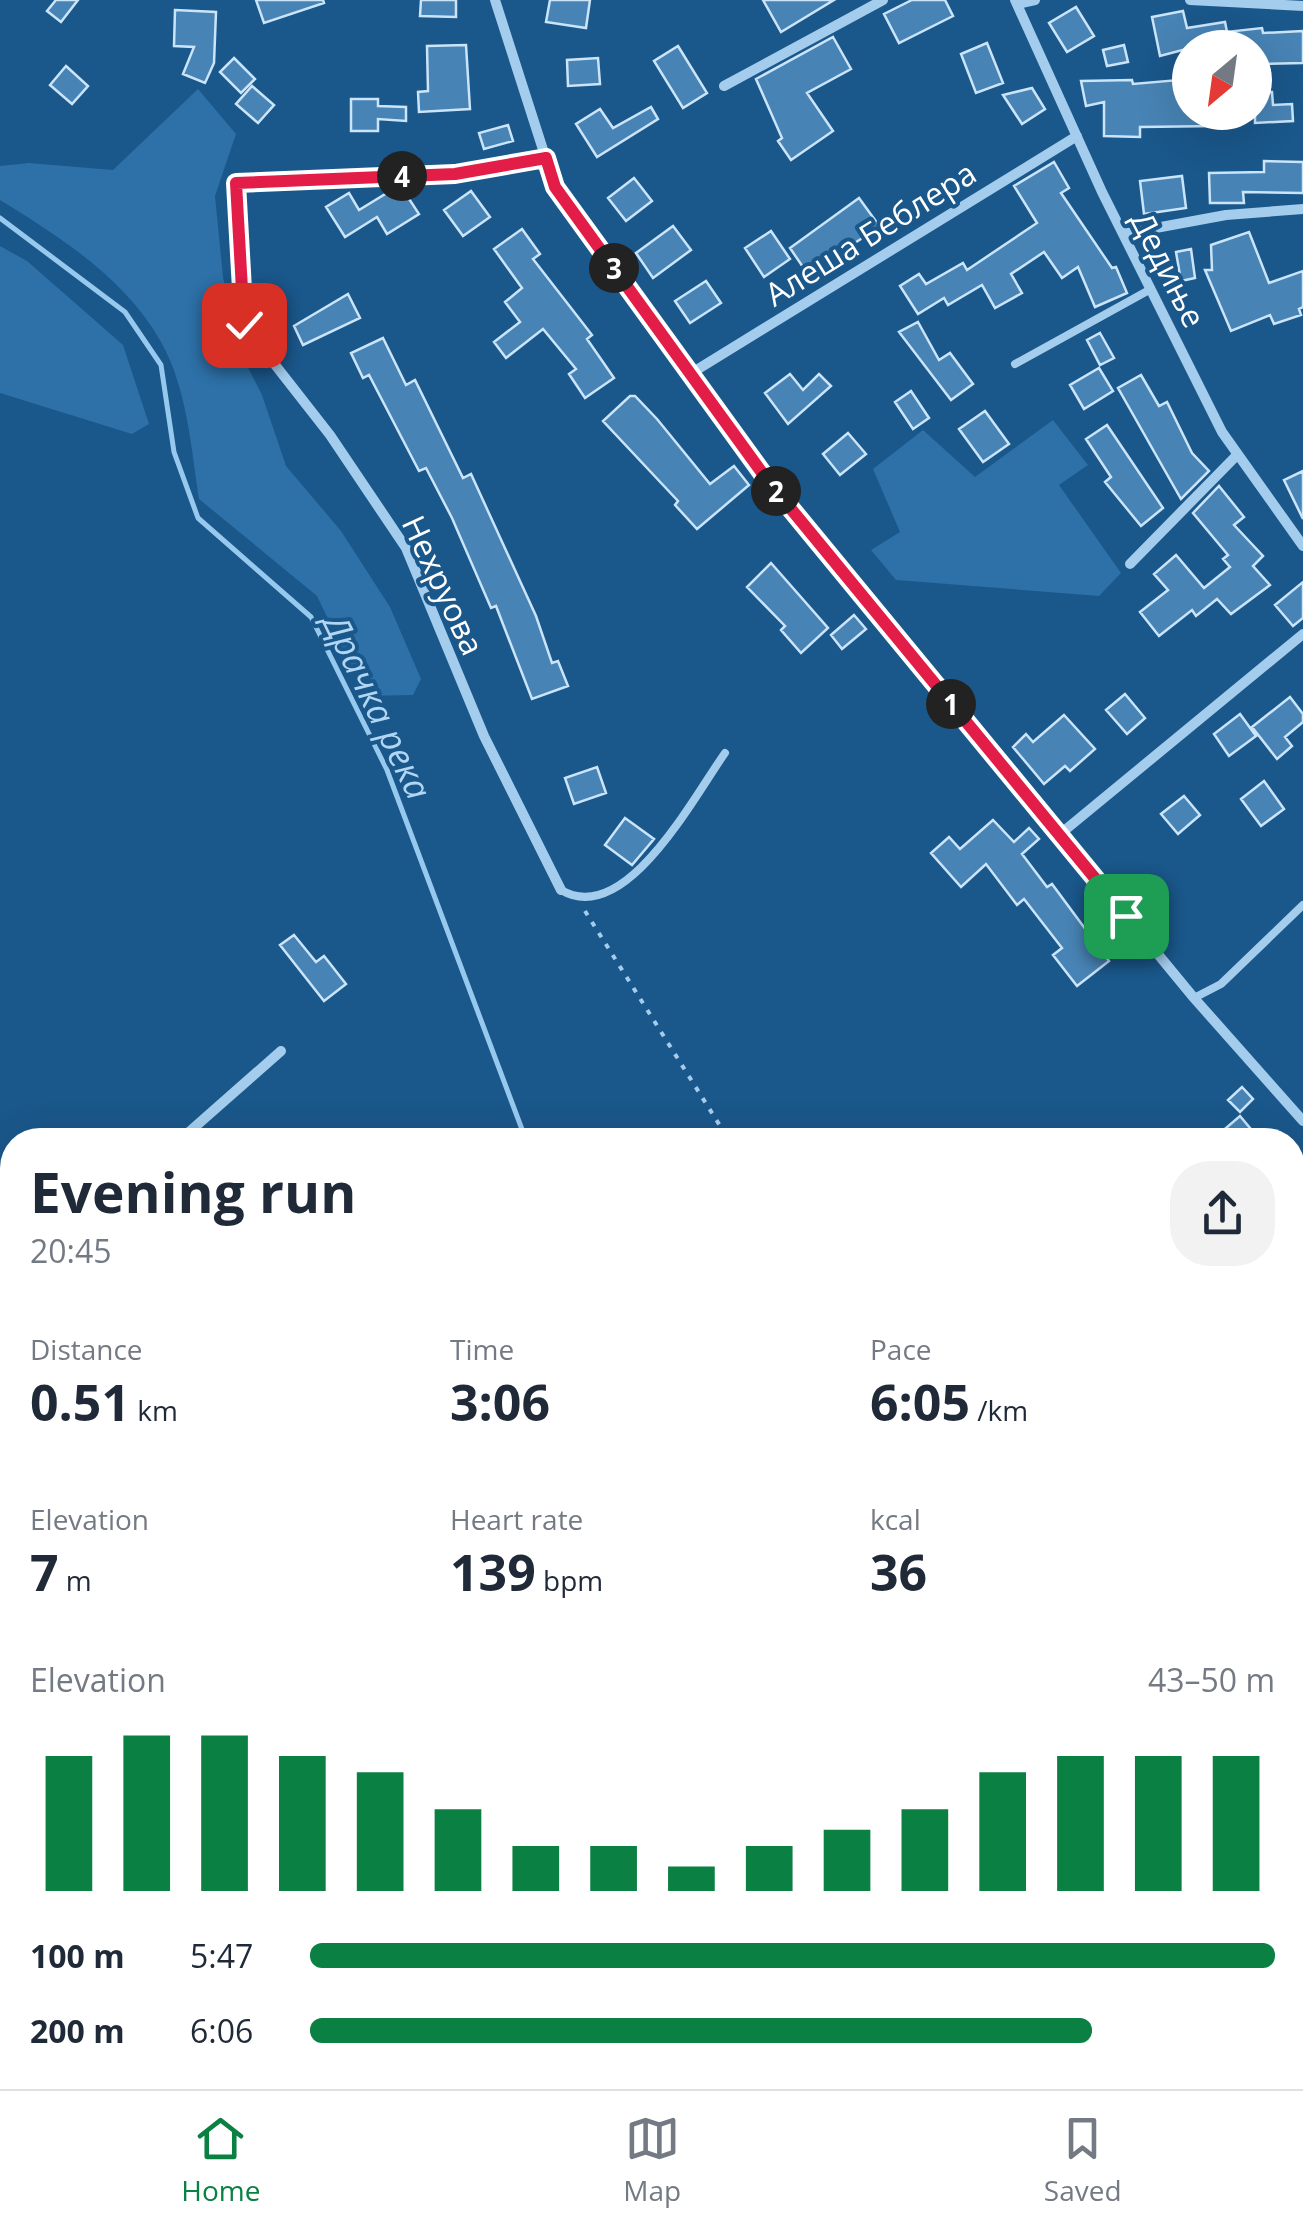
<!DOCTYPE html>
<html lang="en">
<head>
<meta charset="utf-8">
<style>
	:root { --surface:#fff; --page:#f2f2f3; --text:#1f2937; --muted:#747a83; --line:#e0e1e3; --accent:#0b8043 }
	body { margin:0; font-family:"Open Sans",sans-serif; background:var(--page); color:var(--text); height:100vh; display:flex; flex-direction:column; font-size:38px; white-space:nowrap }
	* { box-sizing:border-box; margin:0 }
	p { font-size:32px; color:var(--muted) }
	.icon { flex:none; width:55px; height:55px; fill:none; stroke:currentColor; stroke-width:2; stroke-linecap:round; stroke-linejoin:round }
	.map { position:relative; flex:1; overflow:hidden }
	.drawer { position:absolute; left:0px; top:1128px; width:1305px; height:962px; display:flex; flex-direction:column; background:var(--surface); border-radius:40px 40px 0 0; box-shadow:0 10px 40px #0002 }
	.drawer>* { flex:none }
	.needle { width:65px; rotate:209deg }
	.tools { position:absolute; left:1172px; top:30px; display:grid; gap:20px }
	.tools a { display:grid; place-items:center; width:100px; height:100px; border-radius:50%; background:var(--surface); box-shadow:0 10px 40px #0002; font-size:50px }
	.pin { position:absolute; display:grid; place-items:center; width:85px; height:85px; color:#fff; margin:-42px; border-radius:20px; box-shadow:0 5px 15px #0006 }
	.km { position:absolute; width:50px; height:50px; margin:-25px; border-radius:50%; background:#222; color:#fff; font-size:28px; line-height:50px; text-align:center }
	.round { display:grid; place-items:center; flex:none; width:105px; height:105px; border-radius:40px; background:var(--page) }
	.overview { display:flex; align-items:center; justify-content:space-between; height:170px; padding:0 30px }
	h1 { font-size:55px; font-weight:700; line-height:75px }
	.stats { display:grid; grid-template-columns:repeat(3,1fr); gap:15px; height:170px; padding:10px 30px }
	.stats div { display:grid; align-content:center }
	.stats b { font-size:50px; font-weight:700 }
	.stats small { font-size:28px; font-weight:400 }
	.stats p { font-size:28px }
	.chart { height:280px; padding:20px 30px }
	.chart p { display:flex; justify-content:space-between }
	.chart svg { width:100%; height:180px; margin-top:10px; stroke:var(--accent); stroke-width:6 }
	ul { padding:0 30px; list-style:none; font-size:32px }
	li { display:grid; grid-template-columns:160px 120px 1fr; align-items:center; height:75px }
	li i { height:25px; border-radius:12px; background:var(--accent) }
	.tab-bar { display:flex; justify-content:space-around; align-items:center; height:140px; border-top:2px solid var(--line); background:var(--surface); font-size:28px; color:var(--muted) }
	.tab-bar a { display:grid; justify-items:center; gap:5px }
	.tab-bar .active { color:var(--accent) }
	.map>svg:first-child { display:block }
</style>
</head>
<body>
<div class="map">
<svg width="1303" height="2089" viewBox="0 0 1303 2089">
	<rect width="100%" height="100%" fill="#1a578a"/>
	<path fill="#2d71a8" d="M198,89L236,134L215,196L223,277L239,350L262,395L286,466L341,531L390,607L421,679L413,695L365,696L317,596L199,499C191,447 187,388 161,342C125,278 60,237 0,200V166L29,163L113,170Z
		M0,246L27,261L123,345L149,424L132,434L0,393Z
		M1053,420L1088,465L1059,485L1121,573L1099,596L896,580L871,550L900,532L873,469L923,430L975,477Z"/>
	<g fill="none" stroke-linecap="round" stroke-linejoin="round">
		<path stroke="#97c9ef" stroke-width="5" d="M0,218L125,312L161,365L174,452L198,518L311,617L387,770L526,1140"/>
	</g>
	<path fill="#4783b4" stroke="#cae4f9" stroke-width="2.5" d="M56,0H78L61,22L47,11Z
		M256,0H323L324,3L264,23Z
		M421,0H456V17L420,16Z
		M550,0H590L586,28L546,22Z
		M763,0H834L781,32Z
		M912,0H945L953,16L899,43L884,14Z
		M1076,7L1094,36L1067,52L1049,23Z
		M175,10L216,12L214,63L205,83L183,74L194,47L174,46Z
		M1183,11L1187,28L1225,22L1227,32L1262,28L1263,33L1303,31V63L1260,64L1255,61V48H1190L1160,56L1152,17Z
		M833,37L851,69L807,93L833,131L791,160L778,141L782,138L756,79Z
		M987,43L1003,83L976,93L961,54Z
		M466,45L470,109L419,112L418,92L428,91L427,46Z
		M1124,45L1128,62L1107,66L1103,50Z
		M678,46L707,93L683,108L654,61Z
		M234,58L255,79L241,93L220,72Z
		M598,58L600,84L568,86L567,60Z
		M66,66L88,86L72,104L50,85Z
		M1190,79V112H1218V126L1140,127V137L1104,136V102L1086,106L1081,81L1132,80L1133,84Z
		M252,86L274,105L258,123L236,104Z
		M1032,88L1045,109L1022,124L1003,95Z
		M1272,92L1273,105L1292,104L1293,121L1255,123V93Z
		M351,99H378V106L406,107V121L378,119V131H351Z
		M651,107L658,119L597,157L576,124L600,109L613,128Z
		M508,125L513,141L484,149L479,133Z
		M1264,161L1303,162V193L1243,192L1244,203H1210L1209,173L1264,172Z
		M1054,162L1069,188L1061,193L1112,268L1116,267L1127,293L1095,307L1078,267L1062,278L1044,252L1011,274L1022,293L995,308L982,285L948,305L944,298L918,314L900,286L919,274L926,284L963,263L967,270L1037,223L1014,186Z
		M1182,176L1186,208L1144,214L1140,181Z
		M634,178L652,201L626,221L608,198Z
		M400,185L419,214L387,234L377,217L345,237L326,207L349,193L359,210Z
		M471,191L490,217L463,236L444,210Z
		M859,198L880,227L807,273L790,248Z
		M673,226L691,250L653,278L636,253Z
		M522,229L540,254L533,259L592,335L587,339L614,378L585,398L569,374L576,369L543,329L506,358L494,342L520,322L505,302L522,288L494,249Z
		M771,231L790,259L764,277L745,248Z
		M1249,232L1269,283L1303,271V307L1299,309L1301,315L1274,324L1270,315L1231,331L1205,270H1212L1211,245Z
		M1191,249L1195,278L1181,281L1176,252Z
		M706,281L721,303L690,323L675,301Z
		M348,294L360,318L303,345L294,326Z
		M918,322L939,360L950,353L973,384L951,400L899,332Z
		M1100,333L1114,358L1100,365L1087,340Z
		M383,338L406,385L415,380L463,478L471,474L536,616L552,663L558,661L568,686L532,699L496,606L491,608L452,518L426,468L419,471L369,375L363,378L351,353Z
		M1099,368L1113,391L1084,409L1070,385Z
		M790,374L803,390L819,374L831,386L788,424L765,393Z
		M1141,375L1159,406L1167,402L1192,453L1209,471L1181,499L1118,388Z
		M911,391L929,418L913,429L895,402Z
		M630,396H635L657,419L710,484L734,466L749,485L697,529L675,505L678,501L603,421Z
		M985,411L1009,444L983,462L959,429Z
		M1107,425L1163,508L1141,526L1105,482L1111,477L1086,439Z
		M848,433L866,454L840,475L823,454Z
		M1303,471V519L1284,480Z
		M1219,486L1244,517L1234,525L1263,556L1253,566L1270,585L1231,614L1217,599L1196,616L1192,610L1159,636L1140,612L1168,590L1154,574L1176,555L1204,588L1230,567L1223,559L1228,555L1193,513Z
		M771,563L828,628L801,653L781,630L785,626L747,587Z
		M1303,582V618L1293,626L1275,605Z
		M854,615L866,629L842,649L831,635Z
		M1125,694L1145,718L1127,734L1106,710Z
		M1290,697L1303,714V722L1285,737L1292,746L1277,759L1252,727Z
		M1240,714L1256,736L1229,756L1214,734Z
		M1064,715L1095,749L1070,771L1065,766L1044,784L1013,747L1026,734L1033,742Z
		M597,767L606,793L574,804L565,778Z
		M1264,781L1284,809L1261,826L1241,799Z
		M1184,796L1200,815L1178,834L1161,814Z
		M625,818L654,839L632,865L605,845Z
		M993,820L1014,842L1029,828L1039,839L1022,854L1047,887L1052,884L1109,961L1077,986L1053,955L1062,948L1024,899L1017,905L986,864L961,887L931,853L949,837L960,849Z
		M294,935L316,962L324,956L346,984L324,1001L280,945Z
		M1242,1087L1253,1099L1240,1112L1228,1100Z
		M1240,1116L1260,1140H1212Z"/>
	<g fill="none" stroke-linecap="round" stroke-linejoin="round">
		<path stroke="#a4cded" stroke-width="4" stroke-dasharray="5 8" stroke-linecap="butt" d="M585,911L729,1140
			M802,2089L808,2078"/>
		<path stroke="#a4cded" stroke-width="8" d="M1015,364L1151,289
			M561,890C625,928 693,798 725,753
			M1194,998L1221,984L1303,905"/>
		<path stroke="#a4cded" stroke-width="10" d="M495,0L555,187L768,481L1194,998L1303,1121
			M1015,0L1102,192L1222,432L1303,546
			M1190,0L1303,6
			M1017,4L1035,0
			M724,86L883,0
			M546,158L455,174L235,183L244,325L330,435L406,548L484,736L561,890
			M1123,234L1226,215L1303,209
			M690,374L1077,136
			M1130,564L1237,455
			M1059,835L1303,634
			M180,1140L281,1051
			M0,1236L12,1248
			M0,1852L12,1841
			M199,2089L210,2078"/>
	</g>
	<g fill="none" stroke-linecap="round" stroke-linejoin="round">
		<g stroke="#fff" stroke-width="20">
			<path id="route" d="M244,325L236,183L455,174L546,158L555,187L768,481L1126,916"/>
		</g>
		<use href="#route" stroke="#e11d48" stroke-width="12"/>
	</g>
	<g text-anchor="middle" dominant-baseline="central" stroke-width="8" stroke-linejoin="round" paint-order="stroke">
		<g font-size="32" fill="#fff" stroke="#1a578a">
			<text transform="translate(870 233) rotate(-32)">Алеша Беблера</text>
			<text transform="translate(1169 269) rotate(63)">Дедиње</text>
			<text transform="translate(444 585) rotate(65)">Нехруова</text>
		</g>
		<g font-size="35" font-style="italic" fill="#b0d6f4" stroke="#1a578a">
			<text transform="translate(378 706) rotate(64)">Драчка река</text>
		</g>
	</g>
</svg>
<div class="tools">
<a><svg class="needle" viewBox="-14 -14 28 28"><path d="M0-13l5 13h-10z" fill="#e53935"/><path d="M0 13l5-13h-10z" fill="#747a83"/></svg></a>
</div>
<div class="pin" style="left:1126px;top:916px;background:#1e9e55"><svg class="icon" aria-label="arrive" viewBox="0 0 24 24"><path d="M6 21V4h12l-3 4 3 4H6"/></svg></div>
<div class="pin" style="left:244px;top:325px;background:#d93025"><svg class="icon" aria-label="check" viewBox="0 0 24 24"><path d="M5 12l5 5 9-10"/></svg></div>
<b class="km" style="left:951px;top:704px">1</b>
<b class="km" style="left:776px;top:491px">2</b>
<b class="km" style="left:614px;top:268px">3</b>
<b class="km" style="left:402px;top:176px">4</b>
<section class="drawer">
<div class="overview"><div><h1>Evening run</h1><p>20:45</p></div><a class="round"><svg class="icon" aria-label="share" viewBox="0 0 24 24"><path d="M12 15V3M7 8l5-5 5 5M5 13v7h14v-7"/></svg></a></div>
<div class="stats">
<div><p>Distance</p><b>0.51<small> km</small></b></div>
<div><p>Time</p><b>3:06</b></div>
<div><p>Pace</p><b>6:05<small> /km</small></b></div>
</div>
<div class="stats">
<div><p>Elevation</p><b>7<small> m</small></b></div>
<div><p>Heart rate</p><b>139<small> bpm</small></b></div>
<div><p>kcal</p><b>36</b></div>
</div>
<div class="chart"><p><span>Elevation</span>43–50 m</p>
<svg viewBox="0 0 160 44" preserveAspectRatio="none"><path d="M5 44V11M15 44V6M25 44V6M35 44V11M45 44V15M55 44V24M65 44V33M75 44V33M85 44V38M95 44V33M105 44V29M115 44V24M125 44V15M135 44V11M145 44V11M155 44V11"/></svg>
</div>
<ul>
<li><b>100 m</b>5:47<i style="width:100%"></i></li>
<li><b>200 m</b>6:06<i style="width:81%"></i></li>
</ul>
</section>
</div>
<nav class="tab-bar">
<a class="active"><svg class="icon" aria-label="home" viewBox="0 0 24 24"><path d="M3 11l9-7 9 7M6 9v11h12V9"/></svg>Home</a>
<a><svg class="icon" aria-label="map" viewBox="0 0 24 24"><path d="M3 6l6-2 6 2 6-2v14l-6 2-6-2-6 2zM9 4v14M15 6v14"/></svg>Map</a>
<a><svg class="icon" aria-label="saved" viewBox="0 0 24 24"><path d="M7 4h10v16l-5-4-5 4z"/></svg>Saved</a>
</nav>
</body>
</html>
